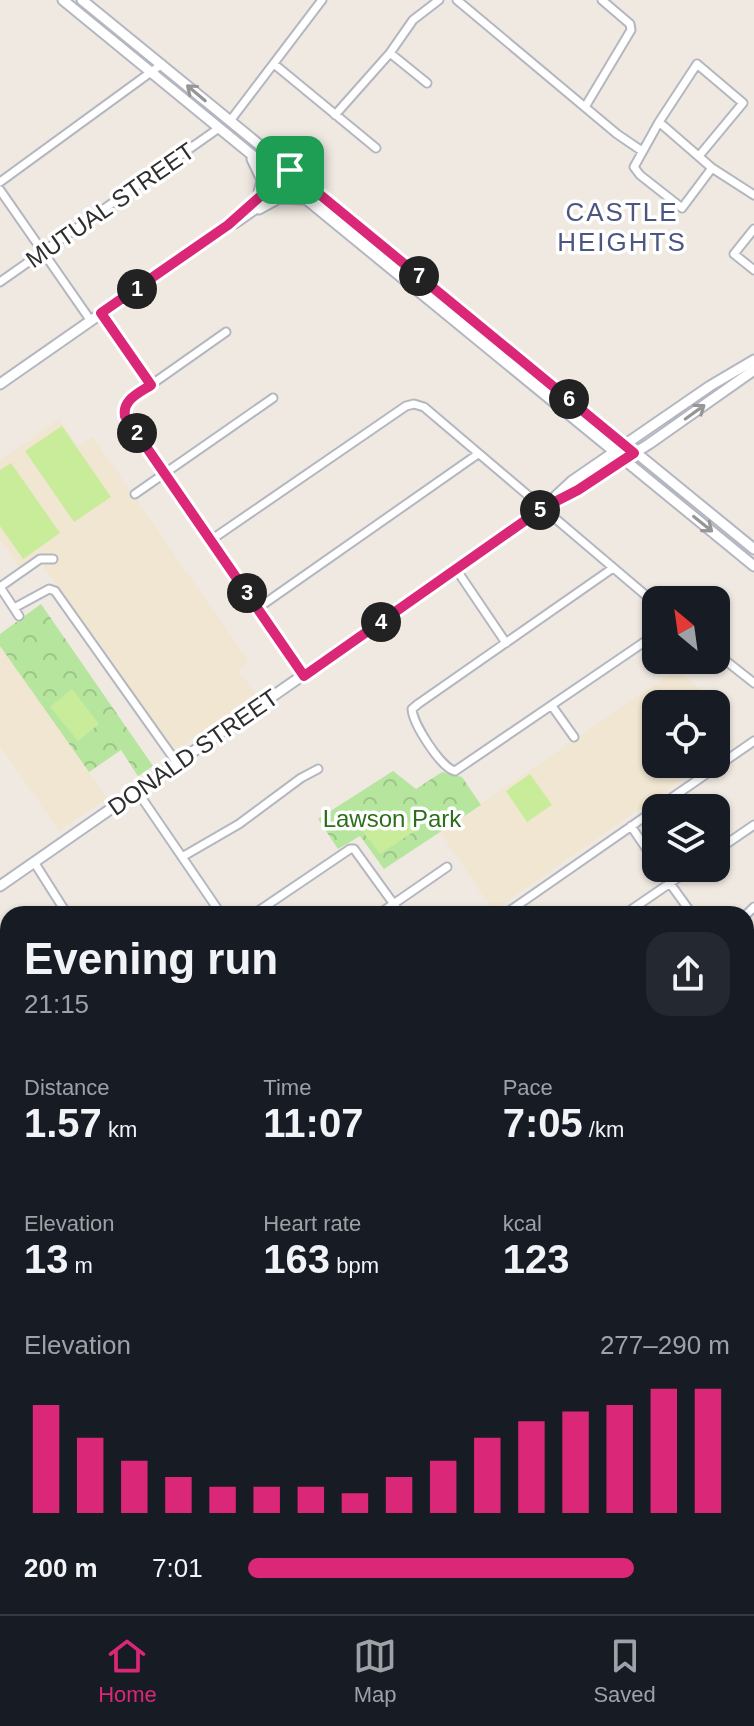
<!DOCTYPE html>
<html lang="en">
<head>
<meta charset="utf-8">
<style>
	:root { --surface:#171b24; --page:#242831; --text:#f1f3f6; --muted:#9ea1a6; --line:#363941; --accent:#db2777 }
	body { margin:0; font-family:Arial,sans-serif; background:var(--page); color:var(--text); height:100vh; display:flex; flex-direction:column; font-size:30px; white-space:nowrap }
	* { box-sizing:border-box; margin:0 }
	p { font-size:26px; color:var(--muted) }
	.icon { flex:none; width:44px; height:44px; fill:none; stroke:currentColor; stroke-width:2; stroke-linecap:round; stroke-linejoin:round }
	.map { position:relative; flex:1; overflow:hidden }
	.details { position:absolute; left:0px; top:906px; width:754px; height:708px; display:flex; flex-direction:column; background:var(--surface); border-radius:24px 24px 0 0; box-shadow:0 2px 6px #0004 }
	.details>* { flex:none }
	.needle { width:52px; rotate:331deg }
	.tools { position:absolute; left:642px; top:586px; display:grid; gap:16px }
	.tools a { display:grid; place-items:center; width:88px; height:88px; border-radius:16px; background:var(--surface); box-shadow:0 2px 6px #0004; font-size:40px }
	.pin { position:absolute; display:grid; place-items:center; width:68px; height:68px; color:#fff; margin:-34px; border-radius:16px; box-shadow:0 4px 12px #0006 }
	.km { position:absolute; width:40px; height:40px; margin:-20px; border-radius:50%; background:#222; color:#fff; font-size:22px; line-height:40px; text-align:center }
	.round { display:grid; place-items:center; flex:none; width:84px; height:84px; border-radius:24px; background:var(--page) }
	.overview { display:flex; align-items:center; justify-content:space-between; height:136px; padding:0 24px }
	h1 { font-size:44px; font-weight:600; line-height:60px }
	.metrics { display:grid; grid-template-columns:repeat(3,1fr); gap:12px; height:136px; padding:8px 24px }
	.metrics div { display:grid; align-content:center }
	.metrics b { font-size:40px; font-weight:600 }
	.metrics small { font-size:22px; font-weight:400 }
	.metrics p { font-size:22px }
	.chart { height:224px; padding:16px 24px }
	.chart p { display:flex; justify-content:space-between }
	.chart svg { width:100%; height:144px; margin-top:8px; stroke:var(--accent); stroke-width:6 }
	ul { padding:0 24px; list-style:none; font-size:26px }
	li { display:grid; grid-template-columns:128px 96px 1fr; align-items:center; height:60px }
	li i { height:20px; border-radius:10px; background:var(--accent) }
	.dock { display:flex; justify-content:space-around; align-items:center; height:112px; border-top:2px solid var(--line); background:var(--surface); font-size:22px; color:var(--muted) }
	.dock a { display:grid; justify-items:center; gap:4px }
	.dock .selected { color:var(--accent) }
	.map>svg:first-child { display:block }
</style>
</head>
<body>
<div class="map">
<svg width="754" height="1614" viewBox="0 0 754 1614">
	<defs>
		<pattern id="forest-crowns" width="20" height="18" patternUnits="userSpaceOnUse" patternTransform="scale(2)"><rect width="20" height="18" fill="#b6e59e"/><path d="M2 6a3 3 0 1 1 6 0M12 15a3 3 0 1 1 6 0" fill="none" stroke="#9dc588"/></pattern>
	</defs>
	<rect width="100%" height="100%" fill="#efe9e1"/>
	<path fill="#f0e6d1" d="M59,419L78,446L93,437L249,662L238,670L256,695L172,753L42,564L24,575L0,540V460Z
		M0,646L107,798L59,831L0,746Z
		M677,669L730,715L722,724L733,744L716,756V704H656V764H704L493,911L440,832Z"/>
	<path fill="url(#forest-crowns)" d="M41,604L153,766L138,776L121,750L89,772L0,646V634Z
		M393,771L416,789L442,772L462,777L481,805L384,869L360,836L338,849L318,819Z"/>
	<path fill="#c9ec9a" d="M62,426L111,497L74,522L25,451Z
		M11,463L60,533L23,559L0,526V470Z
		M72,689L99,724L78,741L50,707Z
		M530,774L552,805L527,822L506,791Z
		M380,814C395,812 408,818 415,831L380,854L356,823Z"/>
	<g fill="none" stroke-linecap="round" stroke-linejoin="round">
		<g stroke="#b4b7c1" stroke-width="11">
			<path id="street" d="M457,0L617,134L642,151
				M390,53L427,83
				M274,64L376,148
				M585,107L631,30L630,24L602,0
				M335,115L390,53L413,20L439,0
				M230,121L322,0
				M659,122L712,168L754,195
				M699,156L743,103L697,64L659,122L634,167L640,175L682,208L712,168
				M0,182L162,64
				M0,190L91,321
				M754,229L734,254L754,270
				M0,282L219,128
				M101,313L151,385
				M226,332L128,401L124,410L125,416L304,676
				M135,494L273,398
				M211,540L406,406L414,404L424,407L656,604
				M613,568L418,704L412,709C413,724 441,768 455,771L656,634
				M456,569L506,643
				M14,608L49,589L55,591L177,763
				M258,608L478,454
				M19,616L0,587L40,559H53
				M716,653L754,683
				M552,706L574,737
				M137,791L221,914
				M657,808L754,741
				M631,826L656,863
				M716,851L754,825
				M182,857L239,824L301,778L318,769
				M34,862L67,914
				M659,868L692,914
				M254,914L350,849H354L401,914
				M379,914L447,867
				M505,914L656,809
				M625,914L692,868
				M746,915L754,907
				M0,988L8,983
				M0,1087L8,1082
				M0,1177L8,1172
				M0,1261L8,1256
				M0,1346L8,1340
				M0,1511L8,1506
				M4,1614L13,1606"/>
		</g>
		<g stroke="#b4b7c1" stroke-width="13">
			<path id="secondary" d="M63,0L754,566
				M82,0L754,549
				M252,159L262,180L258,197
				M259,209L279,198L305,199
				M235,223L262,204
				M0,384L228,225L284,174
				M557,501L649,444L754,370
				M0,886L543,508L572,481L710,386L754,360
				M746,978L754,973
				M746,988L754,984
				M746,1049L754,1061
				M746,1063L754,1074
				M0,1267L8,1278
				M746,1270L754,1264
				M238,1614L250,1606
				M258,1614L270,1606"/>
		</g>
		<g stroke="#c9c9c9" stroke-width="16">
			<path id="highway" d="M746,1534L754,1528
				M746,1554L754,1549
				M631,1614L643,1606
				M660,1614L671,1606"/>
		</g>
		<use href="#street" stroke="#fff" stroke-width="7"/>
		<use href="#secondary" stroke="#fff" stroke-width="9"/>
		<use href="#highway" stroke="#ffa35c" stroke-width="12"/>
		<path stroke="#a3a6b8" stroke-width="2" d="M746,1597L754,1592
			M715,1614L727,1606"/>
		<g stroke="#b4b7c1" stroke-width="13" stroke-linecap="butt">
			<path id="secondary-bridge" d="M642,1606L648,1614"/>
		</g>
		<use href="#secondary-bridge" stroke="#fff" stroke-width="9"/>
	</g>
	<defs><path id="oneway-shaft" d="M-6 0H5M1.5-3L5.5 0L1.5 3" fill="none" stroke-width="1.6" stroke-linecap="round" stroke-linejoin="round" transform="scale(2)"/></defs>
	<g stroke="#969696">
		<use href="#oneway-shaft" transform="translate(196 93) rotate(-140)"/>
		<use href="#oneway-shaft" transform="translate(695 412) rotate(-36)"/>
		<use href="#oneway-shaft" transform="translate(703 524) rotate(39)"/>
	</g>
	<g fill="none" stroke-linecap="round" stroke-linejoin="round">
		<g stroke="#fff" stroke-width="16">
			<path id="route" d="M290,170L634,453L578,490L543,508L304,676L125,416C122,400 139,393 151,385L101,313L228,225Z"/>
		</g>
		<use href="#route" stroke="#db2777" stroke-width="10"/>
	</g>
	<g text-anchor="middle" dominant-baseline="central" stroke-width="7" stroke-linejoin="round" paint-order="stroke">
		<g font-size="24" fill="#2e2e2e" stroke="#fff">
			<text transform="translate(110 205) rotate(-35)">MUTUAL STREET</text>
			<text transform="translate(193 752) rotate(-35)">DONALD STREET</text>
		</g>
		<g font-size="24" fill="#2c6e1b" stroke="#fff">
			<text x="392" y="818">Lawson Park</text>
		</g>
		<g font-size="26" letter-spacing="2" fill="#4d5680" stroke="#fff">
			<text x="622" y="212">CASTLE<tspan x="622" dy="30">HEIGHTS</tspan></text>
		</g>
	</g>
</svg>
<div class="tools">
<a><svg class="needle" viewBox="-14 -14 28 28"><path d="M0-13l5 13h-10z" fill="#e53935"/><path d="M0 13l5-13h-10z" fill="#9ea1a6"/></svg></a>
<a><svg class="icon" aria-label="locate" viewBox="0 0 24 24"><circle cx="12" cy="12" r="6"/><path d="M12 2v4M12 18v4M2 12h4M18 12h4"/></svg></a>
<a><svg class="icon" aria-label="layers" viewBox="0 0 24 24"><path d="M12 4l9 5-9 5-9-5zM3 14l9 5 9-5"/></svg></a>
</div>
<div class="pin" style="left:290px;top:170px;background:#1e9e55"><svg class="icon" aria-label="arrive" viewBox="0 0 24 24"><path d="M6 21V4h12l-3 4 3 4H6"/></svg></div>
<b class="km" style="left:137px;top:289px">1</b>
<b class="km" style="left:137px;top:433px">2</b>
<b class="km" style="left:247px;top:593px">3</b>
<b class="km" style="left:381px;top:622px">4</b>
<b class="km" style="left:540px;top:510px">5</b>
<b class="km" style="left:569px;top:399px">6</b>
<b class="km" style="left:419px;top:276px">7</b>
<section class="details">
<div class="overview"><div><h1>Evening run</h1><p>21:15</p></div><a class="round"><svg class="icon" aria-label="share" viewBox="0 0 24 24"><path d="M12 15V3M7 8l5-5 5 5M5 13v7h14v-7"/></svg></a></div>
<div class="metrics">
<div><p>Distance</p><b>1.57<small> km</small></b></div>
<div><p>Time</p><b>11:07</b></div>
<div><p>Pace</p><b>7:05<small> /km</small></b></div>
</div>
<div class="metrics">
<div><p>Elevation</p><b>13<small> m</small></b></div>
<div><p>Heart rate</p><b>163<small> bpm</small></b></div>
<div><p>kcal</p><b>123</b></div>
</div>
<div class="chart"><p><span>Elevation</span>277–290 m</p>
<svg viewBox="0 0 160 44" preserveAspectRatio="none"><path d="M5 44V11M15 44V21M25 44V28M35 44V33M45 44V36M55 44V36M65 44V36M75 44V38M85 44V33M95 44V28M105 44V21M115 44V16M125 44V13M135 44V11M145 44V6M155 44V6"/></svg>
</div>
<ul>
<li><b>200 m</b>7:01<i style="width:80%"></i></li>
</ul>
</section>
</div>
<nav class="dock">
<a class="selected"><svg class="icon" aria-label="home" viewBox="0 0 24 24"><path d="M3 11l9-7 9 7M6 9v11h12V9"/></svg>Home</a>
<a><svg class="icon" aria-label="map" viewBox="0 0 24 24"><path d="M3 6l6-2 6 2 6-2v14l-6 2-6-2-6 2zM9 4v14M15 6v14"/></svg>Map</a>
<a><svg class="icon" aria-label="saved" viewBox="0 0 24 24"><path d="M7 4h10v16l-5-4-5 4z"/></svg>Saved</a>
</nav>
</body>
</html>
